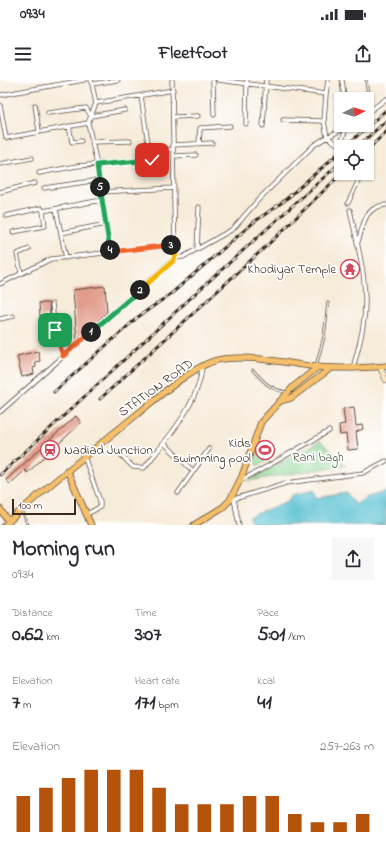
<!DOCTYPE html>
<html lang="en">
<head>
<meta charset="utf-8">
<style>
	:root { --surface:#fff; --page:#f7f7f7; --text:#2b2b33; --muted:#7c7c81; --accent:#b45309 }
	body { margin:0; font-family:"Indie Flower",sans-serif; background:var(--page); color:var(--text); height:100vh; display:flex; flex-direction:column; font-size:15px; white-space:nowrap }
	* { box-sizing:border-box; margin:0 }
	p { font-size:13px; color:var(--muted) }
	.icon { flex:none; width:22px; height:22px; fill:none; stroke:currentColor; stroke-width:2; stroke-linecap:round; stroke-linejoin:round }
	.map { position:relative; height:445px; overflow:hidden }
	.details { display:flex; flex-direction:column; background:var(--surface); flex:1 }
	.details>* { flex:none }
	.needle { width:26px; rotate:85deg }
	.controls { position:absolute; left:334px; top:12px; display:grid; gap:8px }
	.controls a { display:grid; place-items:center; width:40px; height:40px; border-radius:0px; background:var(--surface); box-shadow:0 1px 3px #0004; font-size:20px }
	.scale { position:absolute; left:12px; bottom:10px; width:64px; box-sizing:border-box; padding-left:4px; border:2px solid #3b2a1e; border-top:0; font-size:11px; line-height:14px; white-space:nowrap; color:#3b2a1e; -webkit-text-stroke:3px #fff; paint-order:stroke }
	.pin { position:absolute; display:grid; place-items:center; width:34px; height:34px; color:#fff; margin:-17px; border-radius:8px; box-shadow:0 2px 6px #0006 }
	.km { position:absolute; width:20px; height:20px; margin:-10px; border-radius:50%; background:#222; color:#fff; font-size:11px; line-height:20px; text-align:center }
	.round { display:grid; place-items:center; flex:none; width:42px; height:42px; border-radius:0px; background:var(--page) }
	.overview { display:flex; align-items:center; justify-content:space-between; height:68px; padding:0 12px }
	h1 { font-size:22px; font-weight:800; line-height:30px }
	.stats { display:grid; grid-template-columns:repeat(3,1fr); gap:6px; height:68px; padding:4px 12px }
	.stats div { display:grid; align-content:center }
	.stats b { font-size:20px; font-weight:800 }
	.stats small { font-size:11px; font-weight:400 }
	.stats p { font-size:11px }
	.chart { height:112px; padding:8px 12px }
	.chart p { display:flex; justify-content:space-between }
	.chart svg { width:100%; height:72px; margin-top:4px; stroke:var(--accent); stroke-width:6 }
	.status { display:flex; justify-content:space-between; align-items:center; height:28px; padding:0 20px; background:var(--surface); direction:ltr }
	.status svg { height:11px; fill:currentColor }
	header { display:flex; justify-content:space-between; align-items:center; height:52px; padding:0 12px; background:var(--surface); font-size:18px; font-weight:800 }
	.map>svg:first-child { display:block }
</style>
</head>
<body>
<div class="status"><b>09:34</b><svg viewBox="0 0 49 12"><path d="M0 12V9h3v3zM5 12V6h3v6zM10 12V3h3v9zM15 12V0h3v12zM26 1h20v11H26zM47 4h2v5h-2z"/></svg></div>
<header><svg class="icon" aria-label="menu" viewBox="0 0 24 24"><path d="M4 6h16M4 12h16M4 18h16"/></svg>Fleetfoot<svg class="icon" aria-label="share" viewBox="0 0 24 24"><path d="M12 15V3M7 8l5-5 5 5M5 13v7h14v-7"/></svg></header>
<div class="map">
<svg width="386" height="445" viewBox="0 0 386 445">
	<rect width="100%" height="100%" fill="#fff"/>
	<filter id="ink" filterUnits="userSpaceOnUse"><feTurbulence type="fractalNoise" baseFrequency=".025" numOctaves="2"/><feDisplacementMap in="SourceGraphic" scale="8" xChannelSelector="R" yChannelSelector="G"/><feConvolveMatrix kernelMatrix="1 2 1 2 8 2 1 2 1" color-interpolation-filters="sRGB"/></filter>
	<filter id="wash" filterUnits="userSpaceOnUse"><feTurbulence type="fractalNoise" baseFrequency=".012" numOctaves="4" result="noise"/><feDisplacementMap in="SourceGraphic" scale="16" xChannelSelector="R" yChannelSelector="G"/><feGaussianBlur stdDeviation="0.9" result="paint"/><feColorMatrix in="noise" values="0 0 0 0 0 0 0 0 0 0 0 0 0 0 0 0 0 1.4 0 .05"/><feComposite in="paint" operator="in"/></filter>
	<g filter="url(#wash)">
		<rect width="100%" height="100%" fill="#f7ebd9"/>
		<path fill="#89d390" stroke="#627e57" d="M320,361L346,385L248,401L251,399Z
			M263,363H269L271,377L258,386L254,381Z"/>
		<path fill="#56c0d1" stroke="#487578" d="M314,410L317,418L347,413L355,425L367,417L386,412V445H252L249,437L290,420L292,415Z"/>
		<g id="blocks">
			<path fill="#e29d8d" d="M105,206L107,232L77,260L73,210Z
				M39,223H49L50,235L40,236Z
				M38,271L40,281L35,282L36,287L33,288L34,294L22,297L17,276Z
				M354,327L356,346L362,345L363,349L356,352L358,369L348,370L346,354L340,355L339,345L345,344L343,329Z
				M76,336L81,343L27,393L25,390L10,404L6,400Z"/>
		</g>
	</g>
	<g filter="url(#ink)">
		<use href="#blocks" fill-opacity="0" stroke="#57473a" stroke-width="1"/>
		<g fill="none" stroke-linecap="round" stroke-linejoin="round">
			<g stroke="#57473a" stroke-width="3">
				<path id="service" d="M366,0L370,30
					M316,286L324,257L328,223
					M253,290C264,302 270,310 287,312
					M22,431L28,445"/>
			</g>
			<g stroke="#57473a" stroke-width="5">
				<path id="minor" d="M213,0L214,35
					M218,0L326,14L328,0
					M342,0L344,19
					M92,4L118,0
					M326,14L324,41L327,57L352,45
					M0,15L84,0
					M141,16L149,70L153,72L173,69
					M96,23L173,10
					M0,25L6,58L88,43L91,36L125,30
					M35,25L39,51
					M48,33L86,28L91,36
					M367,33L386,19
					M91,36L96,23L91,0
					M173,37L198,36
					M283,40L324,41
					M88,43L97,85L110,173
					M246,44L247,0
					M69,46L72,62L81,61
					M263,46L266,0
					M92,62L130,61
					M199,64L200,48L230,46
					M173,65L212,63
					M174,76L196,75
					M0,84L32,78
					M39,93L77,86L152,80
					M44,108L99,100
					M0,112L35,103
					M100,112L174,108
					M348,123L362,93
					M56,129L66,178
					M350,130C358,168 370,207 363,246C361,261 356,275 353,289
					M6,136L41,128L43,131L102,120
					M13,152L45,146L43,131
					M61,153L106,144
					M358,162C364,144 364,127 386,125
					M197,169L199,127
					M175,178L183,177L233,149L259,119L314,65L327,57L340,66L346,49
					M21,193L17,174L29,169
					M0,204L51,179L174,165
					M52,224L55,250L63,276
					M0,239L13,236
					M0,332L175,178L172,0
					M164,363L193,391
					M116,370L133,387L144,388C166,360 199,324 202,287
					M84,376L100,421V427L87,434
					M241,400L259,391L329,351
					M178,413L209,369
					M234,419L239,445
					M231,420L286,403L363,393L386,381"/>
			</g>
			<g stroke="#57473a" stroke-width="6">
				<path id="secondary" d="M380,287L386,300"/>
			</g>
			<g stroke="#57473a" stroke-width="7">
				<path id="primary" d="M280,321L291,318L331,288
					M67,390L91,445
					M0,429L9,442
					M5,445C45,407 88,374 130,340C153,322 195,282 223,279C255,275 285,283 317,287C340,289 363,288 386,286
					M194,445L223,427L230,420L242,396L261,342L293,307L318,287"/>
			</g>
			<use href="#service" stroke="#fff" stroke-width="1.5"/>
			<use href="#minor" stroke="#fff" stroke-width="3.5"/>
			<use href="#secondary" stroke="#fbe6c4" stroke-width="5"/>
			<use href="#primary" stroke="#f6c06b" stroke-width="5.5"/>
			<g stroke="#3b2a1e" stroke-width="3">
				<path id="rail" d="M345,67L386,30
					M357,67L386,41
					M367,70L386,52
					M54,312L138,237L172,213L254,142L284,121L341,71
					M100,319L275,158L342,93
					M0,395L197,212L341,82"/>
			</g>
			<use href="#rail" stroke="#fff" stroke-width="1.5" stroke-dasharray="4.5" stroke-linecap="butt"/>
		</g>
	</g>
	<g fill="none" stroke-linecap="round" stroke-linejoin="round" filter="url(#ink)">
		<g stroke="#fff" stroke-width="8">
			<path id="split-1" d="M55,250L63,276L91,252"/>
		</g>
		<g stroke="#fff" stroke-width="8">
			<path id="split-2" d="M91,252L140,210"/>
		</g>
		<g stroke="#fff" stroke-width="8">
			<path id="split-3" d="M140,210L173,181L176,175L174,165H171"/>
		</g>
		<g stroke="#fff" stroke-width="8">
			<path id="split-4" d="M110,170V172L171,165"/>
		</g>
		<g stroke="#fff" stroke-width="8">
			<path id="split-5" d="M100,107L110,170"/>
		</g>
		<g stroke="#fff" stroke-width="8">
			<path id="split-6" d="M100,107L97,85L139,81"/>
		</g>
		<g stroke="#fff" stroke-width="8">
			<path id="split-7" d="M139,81L152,80"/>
		</g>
		<use href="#split-1" stroke="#f0652b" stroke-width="5"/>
		<use href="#split-2" stroke="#22a559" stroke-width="5"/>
		<use href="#split-3" stroke="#f5b400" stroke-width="5"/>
		<use href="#split-4" stroke="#f0652b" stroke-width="5"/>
		<use href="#split-5" stroke="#22a559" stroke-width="5"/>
		<use href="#split-6" stroke="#22a559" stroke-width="5"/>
		<use href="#split-7" stroke="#f5b400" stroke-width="5"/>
	</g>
	<defs>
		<g id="temple-ring" transform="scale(1)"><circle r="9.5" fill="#fff" stroke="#d1495b" stroke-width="1.5"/><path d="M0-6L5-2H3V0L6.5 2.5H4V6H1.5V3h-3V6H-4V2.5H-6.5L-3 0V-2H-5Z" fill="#d1495b"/></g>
		<g id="station-ring" transform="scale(1)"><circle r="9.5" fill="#fff" stroke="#d1495b" stroke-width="1.5"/><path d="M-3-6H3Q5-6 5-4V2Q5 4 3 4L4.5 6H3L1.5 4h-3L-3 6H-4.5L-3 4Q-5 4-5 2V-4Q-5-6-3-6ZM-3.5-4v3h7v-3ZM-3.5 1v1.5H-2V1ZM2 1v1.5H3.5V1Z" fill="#d1495b"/></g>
		<g id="stadium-ring" transform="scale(1)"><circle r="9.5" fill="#fff" stroke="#d1495b" stroke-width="1.5"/><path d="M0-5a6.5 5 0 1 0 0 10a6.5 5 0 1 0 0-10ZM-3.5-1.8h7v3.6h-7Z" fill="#d1495b"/></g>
	</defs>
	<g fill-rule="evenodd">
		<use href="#temple-ring" x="350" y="189"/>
		<use href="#station-ring" x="50" y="370"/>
		<use href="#stadium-ring" x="265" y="370"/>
	</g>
	<g text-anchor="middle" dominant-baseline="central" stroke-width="3.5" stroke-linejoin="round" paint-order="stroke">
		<g font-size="13" fill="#3b2a1e" stroke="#fff" text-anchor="end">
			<text x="336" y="189">Khodiyar Temple</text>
			<text x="251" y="363">Kids<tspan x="251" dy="15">swimming pool</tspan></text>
			<text x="64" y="370" text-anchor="start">Nadiad Junction</text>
		</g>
		<g font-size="13" fill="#3b2a1e" stroke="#fff">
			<text transform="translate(156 308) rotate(-36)">STATION ROAD</text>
		</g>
		<g font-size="13" fill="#525d40" stroke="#fff">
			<text x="318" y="377">Rani bagh</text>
		</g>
	</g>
</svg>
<div class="controls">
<a><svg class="needle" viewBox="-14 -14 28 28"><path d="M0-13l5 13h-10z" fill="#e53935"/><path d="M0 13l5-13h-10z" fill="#7c7c81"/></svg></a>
<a><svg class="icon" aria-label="locate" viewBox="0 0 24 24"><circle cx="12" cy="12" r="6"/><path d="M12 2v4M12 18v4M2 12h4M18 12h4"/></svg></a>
</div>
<div class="scale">100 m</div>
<div class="pin" style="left:55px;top:250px;background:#1e9e55"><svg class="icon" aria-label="arrive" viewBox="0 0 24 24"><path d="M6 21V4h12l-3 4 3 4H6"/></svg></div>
<div class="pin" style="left:152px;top:80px;background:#d93025"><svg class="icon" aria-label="check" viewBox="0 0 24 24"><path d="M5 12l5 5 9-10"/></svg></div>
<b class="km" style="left:91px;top:252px">1</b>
<b class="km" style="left:140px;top:210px">2</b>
<b class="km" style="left:171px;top:165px">3</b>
<b class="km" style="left:110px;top:170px">4</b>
<b class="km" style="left:100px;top:107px">5</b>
</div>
<section class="details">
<div class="overview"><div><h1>Morning run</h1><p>09:34</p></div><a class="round"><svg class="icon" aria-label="share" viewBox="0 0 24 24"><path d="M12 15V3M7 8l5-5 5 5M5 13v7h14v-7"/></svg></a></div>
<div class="stats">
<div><p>Distance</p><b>0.62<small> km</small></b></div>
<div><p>Time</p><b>3:07</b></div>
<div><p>Pace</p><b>5:01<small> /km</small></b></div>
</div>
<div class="stats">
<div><p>Elevation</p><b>7<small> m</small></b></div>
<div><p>Heart rate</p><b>171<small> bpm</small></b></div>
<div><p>kcal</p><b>41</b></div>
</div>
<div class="chart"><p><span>Elevation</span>257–263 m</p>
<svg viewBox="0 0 160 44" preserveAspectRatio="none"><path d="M5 44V22M15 44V17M25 44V11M35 44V6M45 44V6M55 44V6M65 44V17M75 44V27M85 44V27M95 44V27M105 44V22M115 44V22M125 44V33M135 44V38M145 44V38M155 44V33"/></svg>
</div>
</section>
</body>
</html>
